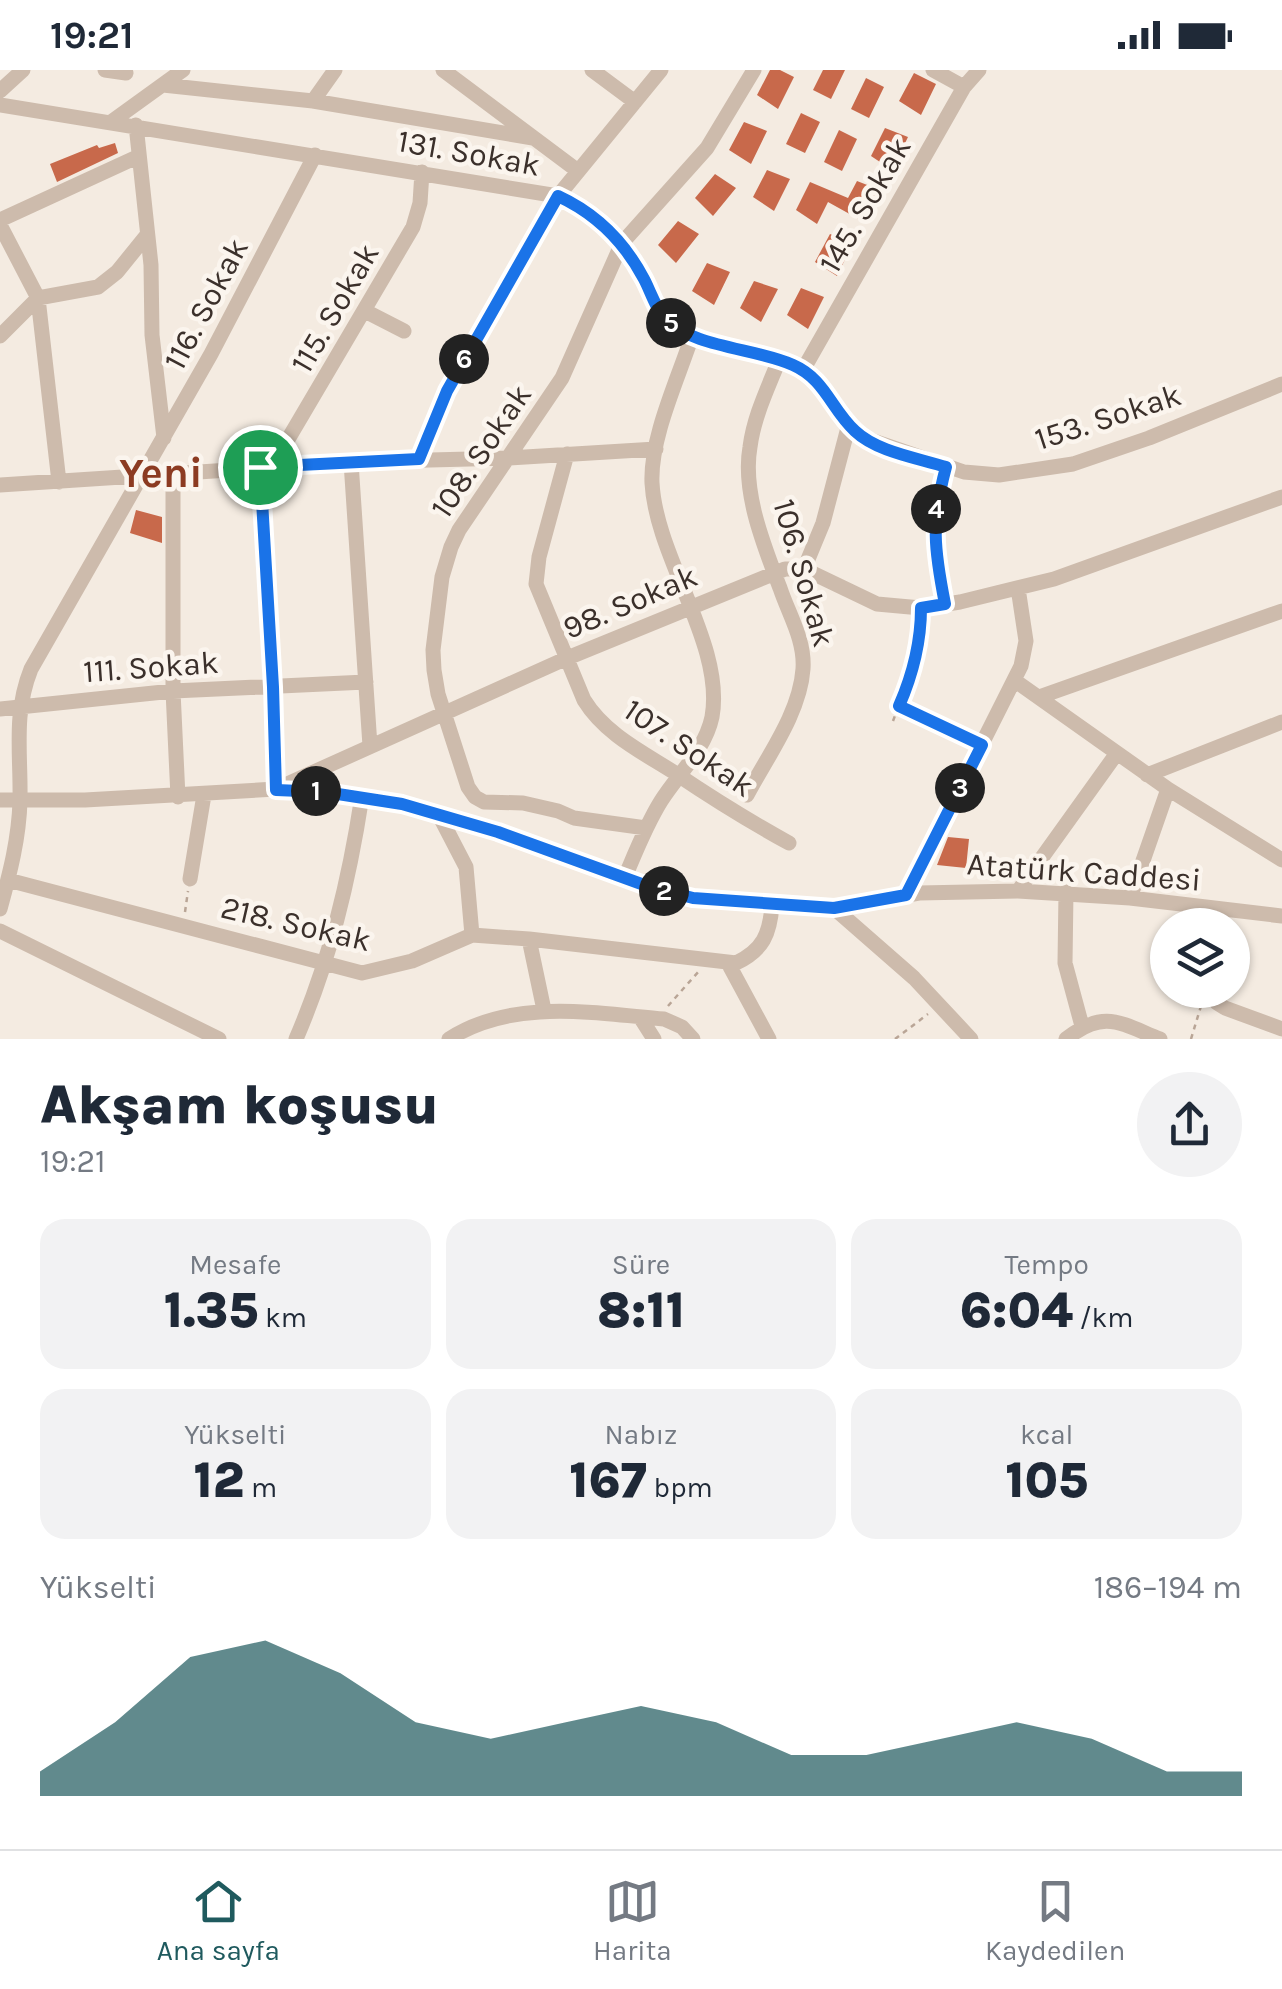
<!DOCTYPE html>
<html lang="tr">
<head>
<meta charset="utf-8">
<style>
	:root { --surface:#fff; --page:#f2f2f3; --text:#1f2937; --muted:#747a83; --line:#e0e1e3; --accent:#1f5a5e }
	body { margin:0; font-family:Karla,sans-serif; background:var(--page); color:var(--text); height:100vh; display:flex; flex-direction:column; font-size:38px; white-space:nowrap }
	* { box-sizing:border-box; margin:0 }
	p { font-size:32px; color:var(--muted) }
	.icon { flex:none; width:55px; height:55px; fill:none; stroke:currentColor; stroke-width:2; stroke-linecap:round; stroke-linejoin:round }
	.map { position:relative; height:969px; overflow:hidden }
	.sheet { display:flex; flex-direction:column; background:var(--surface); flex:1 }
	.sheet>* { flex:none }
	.buttons { position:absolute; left:1150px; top:838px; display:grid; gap:20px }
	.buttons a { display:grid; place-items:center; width:100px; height:100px; border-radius:50%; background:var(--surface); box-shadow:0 2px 8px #0004; font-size:50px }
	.pin { position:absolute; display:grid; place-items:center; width:85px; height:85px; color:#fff; margin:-42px; border:5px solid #fff; border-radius:50%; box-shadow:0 2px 10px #0007 }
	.km { position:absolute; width:50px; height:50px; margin:-25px; border-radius:50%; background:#222; color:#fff; font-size:28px; line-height:50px; text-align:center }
	.round { display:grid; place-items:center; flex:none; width:105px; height:105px; border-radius:52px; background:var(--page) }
	.summary { display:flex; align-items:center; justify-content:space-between; height:170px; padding:0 40px }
	h1 { font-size:55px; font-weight:800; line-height:75px }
	.metrics { display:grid; grid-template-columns:repeat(3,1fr); gap:15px; height:170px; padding:10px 40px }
	.metrics div { display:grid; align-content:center; border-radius:25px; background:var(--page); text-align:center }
	.metrics b { font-size:50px; font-weight:800 }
	.metrics small { font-size:28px; font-weight:400 }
	.metrics p { font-size:28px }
	.chart { height:280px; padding:20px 40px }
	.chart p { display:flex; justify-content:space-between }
	.chart svg { width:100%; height:180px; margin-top:10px; fill:var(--accent); opacity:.7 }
	.status { display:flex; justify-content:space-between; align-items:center; height:70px; padding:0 50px; background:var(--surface); direction:ltr }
	.status svg { height:28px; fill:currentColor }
	.tab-bar { display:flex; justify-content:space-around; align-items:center; height:140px; border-top:2px solid var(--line); background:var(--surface); font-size:28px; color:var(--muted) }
	.tab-bar a { display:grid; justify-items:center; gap:5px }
	.tab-bar .active { color:var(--accent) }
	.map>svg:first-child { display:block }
</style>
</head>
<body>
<div class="status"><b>19:21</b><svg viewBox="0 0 49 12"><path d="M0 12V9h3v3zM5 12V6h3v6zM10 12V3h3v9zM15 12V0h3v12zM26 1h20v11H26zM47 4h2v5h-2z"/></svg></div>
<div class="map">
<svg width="1282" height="969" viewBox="0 0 1282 969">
	<rect width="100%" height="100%" fill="#f4ebe1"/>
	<path fill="#c8694b" d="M770,0H780L794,7L778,39L757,25Z
		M823,0H845L831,29L813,20Z
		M914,3L936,14L921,45L899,31Z
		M866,8L884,17L869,48L851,39Z
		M801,43L820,52L805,83L786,74Z
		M744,52L767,61L751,94L729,80Z
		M885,58L908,67L892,100L871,86Z
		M839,60L857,69L842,101L824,92Z
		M115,73L118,83L57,112L50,94L97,75L99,78Z
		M767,100L790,109L774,141L753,127Z
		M715,104L736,118L713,146L695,128Z
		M857,111L880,120L864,152L828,132L817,154L796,140L810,112L848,128Z
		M678,151L699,164L676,193L658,175Z
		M830,164L853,173L837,206L815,192Z
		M707,193L730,202L714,235L692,221Z
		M754,211L778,219L761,252L740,238Z
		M801,218L824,227L808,259L787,245Z
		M136,440L162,447V473L130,463Z
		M948,767L969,769L966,798L937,795Z"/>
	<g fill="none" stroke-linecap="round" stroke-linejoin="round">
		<path stroke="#b9a596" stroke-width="2.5" stroke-dasharray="5 5" stroke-linecap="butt" d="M942,518L934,461L943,408
			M902,638L967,668
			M893,651L916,589L921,549
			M185,842L188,821
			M668,936L699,901
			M895,969L928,944
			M1191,969L1201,936"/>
		<path stroke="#cdbbac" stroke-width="15" d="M105,0L126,3
			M443,0L578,101
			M592,0L635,32
			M933,0L964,17
			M163,15L313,31L533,68
			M0,21L23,0
			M313,31L335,0
			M0,35L558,126L586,141L622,173L660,241L675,257L692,266L791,294L816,309L847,353L865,368L964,402L999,405L1073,394L1149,368L1282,314
			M111,52L183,0
			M136,55L151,195L152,265L164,368
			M0,150L137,87
			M0,155L38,228L59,412
			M365,241L404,261
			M0,266L38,228L98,217L117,202L147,165
			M803,300L964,17L979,0
			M567,384L539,487L536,514L584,630C605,664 642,682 675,703C712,728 749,751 789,773
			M419,389L447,321L558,126L661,0
			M351,392L370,676
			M279,396L287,371L413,157L420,133L422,102
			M260,397L276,719L565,589L785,499H804L877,534L921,538L960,532L1054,509L1282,427
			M173,405V621L178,727
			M0,415L351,392L509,388L656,379
			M804,499L823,453L849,354
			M1014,610L1168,719L1282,790
			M1039,627L1282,541
			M0,639L173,621L366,612
			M1147,705L1282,652
			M747,725C767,687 800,643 803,599C805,570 789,545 780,518C764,476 742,422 750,377C754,346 768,318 779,290
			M0,730H85L276,719L325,721L402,734L498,762L647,815L693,828L834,838L919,823L1018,821L1130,828L1282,846
			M439,745L466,797L472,865
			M646,758L574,748L558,741L523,733L484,732L475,727L468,717L438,624L434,600L433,580L442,507L451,477L459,460L562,308L622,173L707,78L754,0
			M625,807C636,781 646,755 661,731C678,704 705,680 712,647C725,575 656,488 652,413C650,368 678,309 692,266
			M190,809L204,725
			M8,810L362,903L412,891L472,865L529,869L736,893C763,880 770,864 772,835
			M1018,821L1117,683
			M1066,822L1065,893L1082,956
			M906,825L1021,596L1026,571L1018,518
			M1130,828L1168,719
			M834,838L914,908L971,969
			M0,839C10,803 19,768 20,731C21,684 13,644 31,599L211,284L315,85
			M0,861L219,969
			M529,869L544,940
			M728,893L769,969
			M1211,920L1217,933L1225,938L1282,959
			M640,947L654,969
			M296,969C330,890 349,811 362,726
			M449,969C513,928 593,943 664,949L682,957L693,969
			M1066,969C1104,939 1120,953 1160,969"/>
	</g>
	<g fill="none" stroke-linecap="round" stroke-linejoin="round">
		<g stroke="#fff" stroke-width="20">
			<path id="route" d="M558,126C597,144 624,171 644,209C651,222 655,238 666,249C693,278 756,278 793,295C825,309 831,339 855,361C877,382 918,388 946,397C931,453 934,478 945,534L921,538C921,573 913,604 899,636L982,675L906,825L834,838L693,828L647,816L498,762L402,734L325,722L276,720L273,617L260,397L419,389L447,321Z"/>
		</g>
		<use href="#route" stroke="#1a73e8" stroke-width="12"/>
	</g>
	<g text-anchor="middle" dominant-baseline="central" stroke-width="9" stroke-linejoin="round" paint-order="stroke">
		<g font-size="32" fill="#3b302b" stroke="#fbf5ee">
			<text transform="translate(469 83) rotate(10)">131. Sokak</text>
			<text transform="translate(865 135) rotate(-60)">145. Sokak</text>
			<text transform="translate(206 234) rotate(-62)">116. Sokak</text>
			<text transform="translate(335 238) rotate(-60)">115. Sokak</text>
			<text transform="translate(1108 347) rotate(-18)">153. Sokak</text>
			<text transform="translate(481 381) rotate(-56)">108. Sokak</text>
			<text transform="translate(804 503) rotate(74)">106. Sokak</text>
			<text transform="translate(630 532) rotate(-23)">98. Sokak</text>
			<text transform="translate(151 597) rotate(-4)">111. Sokak</text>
			<text transform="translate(689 678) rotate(34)">107. Sokak</text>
			<text transform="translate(1084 802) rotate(4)">Atatürk Caddesi</text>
			<text transform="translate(296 854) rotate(13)">218. Sokak</text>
		</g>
		<g font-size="42" font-weight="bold" fill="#8c3b22" stroke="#fbf5ee">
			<text x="161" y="403">Yeni</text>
		</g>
	</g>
</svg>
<div class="buttons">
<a><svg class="icon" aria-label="layers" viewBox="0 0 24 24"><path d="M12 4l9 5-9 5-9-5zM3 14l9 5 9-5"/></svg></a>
</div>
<div class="pin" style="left:260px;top:397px;background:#1e9e55"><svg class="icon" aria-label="arrive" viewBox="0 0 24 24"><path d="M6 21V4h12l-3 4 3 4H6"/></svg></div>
<b class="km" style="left:316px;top:721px">1</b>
<b class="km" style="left:664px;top:821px">2</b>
<b class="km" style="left:960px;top:718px">3</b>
<b class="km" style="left:936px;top:439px">4</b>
<b class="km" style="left:671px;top:253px">5</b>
<b class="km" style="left:464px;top:289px">6</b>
</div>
<section class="sheet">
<div class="summary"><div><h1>Akşam koşusu</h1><p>19:21</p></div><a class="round"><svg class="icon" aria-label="share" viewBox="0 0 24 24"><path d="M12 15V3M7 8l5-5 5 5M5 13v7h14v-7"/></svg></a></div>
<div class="metrics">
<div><p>Mesafe</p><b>1.35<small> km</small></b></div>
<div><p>Süre</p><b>8:11</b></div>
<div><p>Tempo</p><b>6:04<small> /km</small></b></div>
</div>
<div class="metrics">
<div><p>Yükselti</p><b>12<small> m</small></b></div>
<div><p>Nabız</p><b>167<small> bpm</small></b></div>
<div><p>kcal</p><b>105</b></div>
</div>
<div class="chart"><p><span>Yükselti</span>186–194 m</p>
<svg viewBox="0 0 160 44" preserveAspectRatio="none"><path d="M0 44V38L10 26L20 10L30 6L40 14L50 26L60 30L70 26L80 22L90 26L100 34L110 34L120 30L130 26L140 30L150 38L160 38V44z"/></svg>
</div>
</section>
<nav class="tab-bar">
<a class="active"><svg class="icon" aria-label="home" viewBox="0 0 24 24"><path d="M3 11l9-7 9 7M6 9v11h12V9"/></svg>Ana sayfa</a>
<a><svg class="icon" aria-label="map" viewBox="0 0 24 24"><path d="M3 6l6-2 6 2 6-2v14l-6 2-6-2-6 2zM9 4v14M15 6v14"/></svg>Harita</a>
<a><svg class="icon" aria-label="saved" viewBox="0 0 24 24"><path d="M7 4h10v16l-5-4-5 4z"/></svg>Kaydedilen</a>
</nav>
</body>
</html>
